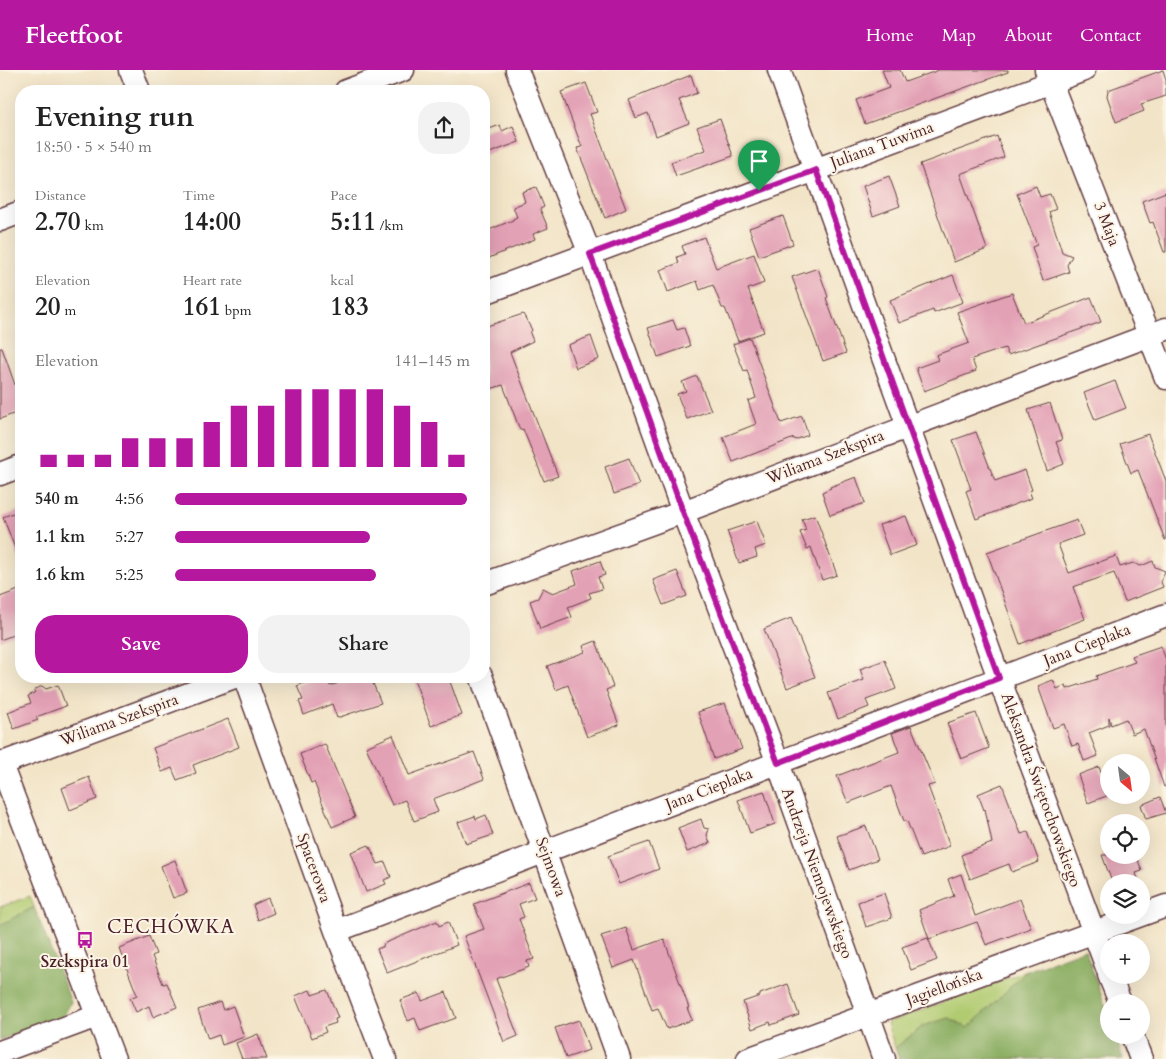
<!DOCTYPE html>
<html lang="en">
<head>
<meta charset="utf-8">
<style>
	:root { --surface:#fff; --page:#f2f2f2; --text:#222; --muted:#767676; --accent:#b5179e }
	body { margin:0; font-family:Cardo,serif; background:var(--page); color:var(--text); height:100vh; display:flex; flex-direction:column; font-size:19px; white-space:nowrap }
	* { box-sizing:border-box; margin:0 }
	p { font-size:16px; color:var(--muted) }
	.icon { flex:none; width:28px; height:28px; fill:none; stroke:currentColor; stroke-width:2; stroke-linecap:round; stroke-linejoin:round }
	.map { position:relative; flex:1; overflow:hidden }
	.sheet { position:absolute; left:15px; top:15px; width:475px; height:598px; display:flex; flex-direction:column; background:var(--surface); border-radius:20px; box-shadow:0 5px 20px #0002 }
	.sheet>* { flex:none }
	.needle { width:32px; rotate:151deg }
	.tools { position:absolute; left:1100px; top:684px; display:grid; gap:10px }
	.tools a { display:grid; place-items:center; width:50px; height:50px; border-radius:50%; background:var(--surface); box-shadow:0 5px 20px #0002; font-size:25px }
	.pin { position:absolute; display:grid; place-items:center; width:42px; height:42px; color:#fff; margin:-51px -21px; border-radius:50% 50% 50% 0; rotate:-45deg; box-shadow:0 0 5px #0007 }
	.pin .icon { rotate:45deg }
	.round { display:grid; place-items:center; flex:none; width:52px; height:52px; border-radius:20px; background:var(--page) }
	.headline { display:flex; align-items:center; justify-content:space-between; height:85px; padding:0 20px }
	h1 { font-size:28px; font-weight:600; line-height:38px }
	.figures { display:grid; grid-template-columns:repeat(3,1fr); gap:8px; height:85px; padding:5px 20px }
	.figures div { display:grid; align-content:center }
	.figures b { font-size:25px; font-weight:600 }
	.figures small { font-size:14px; font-weight:400 }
	.figures p { font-size:14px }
	.chart { height:140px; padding:10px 20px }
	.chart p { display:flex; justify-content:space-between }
	.chart svg { width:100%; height:90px; margin-top:5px; stroke:var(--accent); stroke-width:6 }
	.button { display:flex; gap:10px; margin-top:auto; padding:10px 20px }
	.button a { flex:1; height:58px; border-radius:20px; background:var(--accent); color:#fff; font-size:20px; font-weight:600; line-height:58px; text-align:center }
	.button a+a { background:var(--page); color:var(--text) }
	ul { padding:0 20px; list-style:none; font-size:16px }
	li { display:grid; grid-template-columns:80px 60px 1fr; align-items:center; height:38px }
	li i { height:12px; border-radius:6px; background:var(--accent) }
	header { display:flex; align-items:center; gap:30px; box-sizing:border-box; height:70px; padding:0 25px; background:var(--accent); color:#fff }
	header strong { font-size:24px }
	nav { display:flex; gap:28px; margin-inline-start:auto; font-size:18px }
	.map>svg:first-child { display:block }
</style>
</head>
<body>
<header>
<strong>Fleetfoot</strong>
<nav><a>Home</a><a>Map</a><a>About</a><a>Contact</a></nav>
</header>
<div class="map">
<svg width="1166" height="989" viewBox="0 0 1166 989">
	<rect width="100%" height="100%" fill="#fcf5e5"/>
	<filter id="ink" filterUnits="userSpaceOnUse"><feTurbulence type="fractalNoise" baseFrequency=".02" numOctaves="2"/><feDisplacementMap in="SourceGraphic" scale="10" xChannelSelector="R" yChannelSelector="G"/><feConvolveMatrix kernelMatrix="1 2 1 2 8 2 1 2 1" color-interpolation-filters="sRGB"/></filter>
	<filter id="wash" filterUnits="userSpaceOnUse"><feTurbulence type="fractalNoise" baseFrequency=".0096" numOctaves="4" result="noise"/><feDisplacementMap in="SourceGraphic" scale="20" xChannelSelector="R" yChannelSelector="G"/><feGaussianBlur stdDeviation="1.12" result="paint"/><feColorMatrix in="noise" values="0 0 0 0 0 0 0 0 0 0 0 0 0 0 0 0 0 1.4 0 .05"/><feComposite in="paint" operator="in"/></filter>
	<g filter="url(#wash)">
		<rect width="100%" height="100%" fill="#f2e4c7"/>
		<path fill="#b1cb71" stroke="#7e754e" d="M30,826L34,837L0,855V837Z
			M1027,901L968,958L949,948L923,956L895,978L887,953Z"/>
		<path fill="#8caf63" stroke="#6b6747" d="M34,837L71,932L64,946L0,970V855Z
			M1085,879L1109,947V965H1115L1123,989H899L895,978L923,956L949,948L968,958L1027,901Z"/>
		<g id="blocks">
			<path fill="#e3a1b6" d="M882,0H900L905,12L939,0H1008V2L865,54L856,30L889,18Z
				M1163,0L1166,10V26L1141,34L1144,41L1116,52L1107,26L1108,20Z
				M691,5L697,23L679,30L689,53L656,66L648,43L636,48L629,30Z
				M586,13L597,42L590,44L626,139L605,148L577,78L582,77L561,22Z
				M720,49L733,86L676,106L671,92L706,80L697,57Z
				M500,55L502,61L513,56L519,72L484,85V61Z
				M997,66L1004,87L960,104L987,179L954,192L920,94Z
				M889,106L900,136L873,146L863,116Z
				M1036,116L1040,127L1050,124L1056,139L1049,142L1060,175L1062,182L1072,186L1067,195L1069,202L1043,211L1032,177L1037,175L1017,124Z
				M536,117L544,137L540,139L548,158L533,164L535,169L484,190V162L513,150V149L517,147L513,137L525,132L522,122Z
				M1166,122V182H1164L1153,152L1150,153L1142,131Z
				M783,146L793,174L759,186L749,158Z
				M704,167L716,198L754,184L764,213L748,219L764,262L738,271L725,238H722L713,215L700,220L697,211L668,222L660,200L679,193L677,187L685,184L682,176Z
				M818,198L828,227L826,228L846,283L823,291L792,207Z
				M953,205L963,232L934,243L933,240L899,253L890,230Z
				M1012,223L1024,253L1091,227L1101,252L1008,285L1005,278L972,289L976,301L924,321L916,298L938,290L936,285L969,273L957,242Z
				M523,244L532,260L530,263L533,271L510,282L558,406L544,411L523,359L520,360L503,315L484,321V257Z
				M673,250L677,260L684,258L690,276L658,287L648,258Z
				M591,266L599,289L576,298L568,275Z
				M750,268L781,353L802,346L808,365L795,370L794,368L733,392L723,367L756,354L748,331L756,328L747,300L744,301L733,274Z
				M0,278H2L21,332V341L0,349Z
				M697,306L711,340L687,349L677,324L686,321L682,312Z
				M1115,311L1126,338L1095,350L1084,323Z
				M1050,333L1062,370L1056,372L1064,394L1047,401L1028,340Z
				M976,362L995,411L1025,400L1032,420L1029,421L1032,428L976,449L966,421L971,419L953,370Z
				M1148,364L1166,411V470H1165L1138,400L1131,403L1120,374Z
				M629,388L639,415L614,424L605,397Z
				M856,407L865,433L830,445L822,422L831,418L830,417Z
				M21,440V490L20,491L3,447Z
				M815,445L837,505L822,510L811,477L807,479L800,462L806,460L802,449Z
				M906,446L917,475L890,485L879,455Z
				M1077,450L1083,465L1058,474L1069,503L1116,486L1120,497L1133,493L1141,496L1153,491L1155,497L1165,501L1161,512L1163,517L1125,532L1114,503L1073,517L1085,549L1020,574L987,482Z
				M757,451L766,475L755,479L757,487L739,493L727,461Z
				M600,491L605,505L598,507L602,519L589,523L591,528L568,537L572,547L540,559L530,531L538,528L543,518L553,523L577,514L573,501Z
				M677,501L687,526L663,535L653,510Z
				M21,519V562L0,570V527Z
				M791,548L815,607L787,618L764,559Z
				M596,571L613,617L606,620L619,655L587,667L568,615L556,620L547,596L585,582L583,576Z
				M1161,576L1166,590V716L1164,717L1144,659L1132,664L1126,649L1111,655L1109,647V655L1089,663L1098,686L1084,691L1078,674L1072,676L1064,654L1053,658L1038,616L1053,610L1057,619L1066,615L1067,619L1097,609L1096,606L1135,592L1132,586Z
				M885,590L896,619L866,630L869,637L838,649L828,623L864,610L860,599Z
				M321,606H326L330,616L358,606H370L381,633L337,648L332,634L304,645L299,631L303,630L297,616Z
				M413,606H448L462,645L431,656Z
				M58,615L66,636L36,647L38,650L14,659L8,642L31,633L28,626L34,623L36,619L42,616L46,619Z
				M725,633L742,679L714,689L698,642Z
				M976,643L989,678L961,689L947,653Z
				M228,649L239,677L193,695L196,703L177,710L172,698L162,702L153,678Z
				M911,656L935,714L928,716L950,776L921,787L907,751H904L891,716L848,733L837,706L899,682L892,663Z
				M393,665L409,705L474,682L484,709L433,729L438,742L414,751L405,730L392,735L366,677Z
				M325,674L355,747L332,757L314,712L311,713L300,684Z
				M1099,697L1109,725L1088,733L1078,705Z
				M89,707L97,729L70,740L62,718Z
				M1002,714L1021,764L1028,762L1039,792L1012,802L1009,794L970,809L961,785L992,773L985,739L984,740L978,724Z
				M764,721L775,754L750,763L738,730Z
				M1160,727L1166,743L1146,749L1141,735Z
				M486,745L493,765L466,774L458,752L475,746L476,749Z
				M701,749L704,758L709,759L707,765L710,773L687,782L678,758Z
				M866,756L878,789L849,800L837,766Z
				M649,772L659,799L619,814L608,786Z
				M369,775L378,794L385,792L391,807L384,810L386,814L366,822L351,782Z
				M1102,785H1136L1142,801L1136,803L1139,812H1112Z
				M175,790L187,823L173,828L161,796Z
				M961,804L975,846L1020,829L1031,858L986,875L977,852L929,869L919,840L954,826L948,809Z
				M529,813L535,828L519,834L524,847L519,849L534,889L527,891L529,897L496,909L518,966L504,972L464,866L484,859L474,834Z
				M884,823L892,848L866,857L858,832Z
				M268,828L274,843L258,850L253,835Z
				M437,851L439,856L448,852L457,875L387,903L377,879L384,876L383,874Z
				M626,858L634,880L664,869L689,938H687L692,950L667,959L658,938L652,940L634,890L613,898L601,866Z
				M149,866L156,884L152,886L163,914L167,913L177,937L153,947L149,936L136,942L130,928L137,925L119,878Z
				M928,868L937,890L911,900L902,877Z
				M788,914L799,945L771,955L770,952L752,959L743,932L760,926V924Z
				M310,920L312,925L327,920L338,948L335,949L336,953L324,957L326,962L312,968L295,926Z
				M446,922L456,948L420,961L415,948L408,951L400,930L419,923L422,931Z
				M220,932L223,940L233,936L244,967L222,975L219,965L208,969L198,940Z
				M579,950L589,980L566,988L555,958Z
				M258,964L267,989H242L236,973Z"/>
		</g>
	</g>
	<g filter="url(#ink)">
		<use href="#blocks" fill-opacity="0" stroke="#633d42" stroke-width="1"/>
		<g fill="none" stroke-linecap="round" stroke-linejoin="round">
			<g stroke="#633d42" stroke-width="25">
				<path id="street" d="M131,0L139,21
					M517,0L590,184L683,442L778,693L884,989
					M779,0L999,608L1109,903
					M1046,0L1166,308
					M346,21L403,0
					M0,150L21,142
					M484,223L1084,0
					M0,404L21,396
					M484,514L683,442L1166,259
					M244,606L336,861L385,989
					M481,606L619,989
					M0,692L114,989
					M0,694L237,606
					M1141,845L1166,836
					M336,861L1166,545
					M1109,905L1120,932
					M1132,965L1141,989
					M0,982L97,946
					M748,989L1141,845"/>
			</g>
			<use href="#street" stroke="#fff" stroke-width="22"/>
		</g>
	</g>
	<g fill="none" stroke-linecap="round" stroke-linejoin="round" filter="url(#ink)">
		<g stroke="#fff" stroke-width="10">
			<path id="route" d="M816,100L999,608L778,693L683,442L590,184Z"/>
		</g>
		<use href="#route" stroke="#b5179e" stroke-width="6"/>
	</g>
	<defs>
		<g id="bus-bare" transform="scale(1.35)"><path d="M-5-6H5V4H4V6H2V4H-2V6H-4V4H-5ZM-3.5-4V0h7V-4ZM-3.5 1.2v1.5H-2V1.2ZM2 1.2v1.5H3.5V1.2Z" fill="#b5179e" stroke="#fcf5e5" stroke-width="2.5" paint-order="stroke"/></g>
	</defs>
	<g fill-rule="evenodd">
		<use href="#bus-bare" x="85" y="870"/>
	</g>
	<g text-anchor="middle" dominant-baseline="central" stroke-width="4" stroke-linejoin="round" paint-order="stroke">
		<g font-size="16" fill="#4a1f2b" stroke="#fcf5e5">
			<text transform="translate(882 75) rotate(-20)">Juliana Tuwima</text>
			<text transform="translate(1107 154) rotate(69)">3 Maja</text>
			<text transform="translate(825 387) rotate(-21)">Wiliama Szekspira</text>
			<text transform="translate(1087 575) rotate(-21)">Jana Cieplaka</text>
			<text transform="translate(119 650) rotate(-20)">Wiliama Szekspira</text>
			<text transform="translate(709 719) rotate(-21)">Jana Cieplaka</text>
			<text transform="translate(1041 720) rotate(70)">Aleksandra Świętochowskiego</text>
			<text transform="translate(551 797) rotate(70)">Sejmowa</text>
			<text transform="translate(314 798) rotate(70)">Spacerowa</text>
			<text transform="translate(817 803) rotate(70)">Andrzeja Niemojewskiego</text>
			<text transform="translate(944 917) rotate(-20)">Jagiellońska</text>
		</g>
		<g font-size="16" font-weight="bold" fill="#4a1f2b" stroke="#fcf5e5">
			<text x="85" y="892">Szekspira 01</text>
		</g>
		<g font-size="19" letter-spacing="1" fill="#4a1f2b" stroke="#fcf5e5">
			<text x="171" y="857">CECHÓWKA</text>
		</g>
	</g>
</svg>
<div class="tools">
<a><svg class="needle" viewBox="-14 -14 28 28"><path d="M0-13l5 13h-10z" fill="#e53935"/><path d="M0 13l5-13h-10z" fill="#767676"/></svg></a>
<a><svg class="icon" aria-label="locate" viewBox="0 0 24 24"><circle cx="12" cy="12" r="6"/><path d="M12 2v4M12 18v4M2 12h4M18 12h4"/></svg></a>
<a><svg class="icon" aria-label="layers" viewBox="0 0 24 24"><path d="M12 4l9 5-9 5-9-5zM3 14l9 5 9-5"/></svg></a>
<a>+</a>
<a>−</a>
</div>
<div class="pin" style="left:759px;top:121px;background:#1e9e55"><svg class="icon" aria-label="arrive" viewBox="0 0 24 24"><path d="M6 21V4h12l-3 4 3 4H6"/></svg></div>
<section class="sheet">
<div class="headline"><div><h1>Evening run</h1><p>18:50 · 5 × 540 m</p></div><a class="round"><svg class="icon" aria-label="share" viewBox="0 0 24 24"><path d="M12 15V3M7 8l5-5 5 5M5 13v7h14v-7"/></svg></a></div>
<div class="figures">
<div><p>Distance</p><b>2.70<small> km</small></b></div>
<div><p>Time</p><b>14:00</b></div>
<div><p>Pace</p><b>5:11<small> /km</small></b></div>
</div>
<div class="figures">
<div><p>Elevation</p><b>20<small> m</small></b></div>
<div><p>Heart rate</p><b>161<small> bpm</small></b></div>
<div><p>kcal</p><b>183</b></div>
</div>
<div class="chart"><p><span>Elevation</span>141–145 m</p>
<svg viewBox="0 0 160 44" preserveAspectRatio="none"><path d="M5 44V38M15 44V38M25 44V38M35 44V30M45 44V30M55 44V30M65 44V22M75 44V14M85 44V14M95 44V6M105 44V6M115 44V6M125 44V6M135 44V14M145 44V22M155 44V38"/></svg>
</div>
<ul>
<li><b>540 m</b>4:56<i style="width:99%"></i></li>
<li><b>1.1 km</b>5:27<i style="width:66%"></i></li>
<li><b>1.6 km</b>5:25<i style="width:68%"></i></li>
</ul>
<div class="button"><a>Save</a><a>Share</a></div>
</section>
</div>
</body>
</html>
